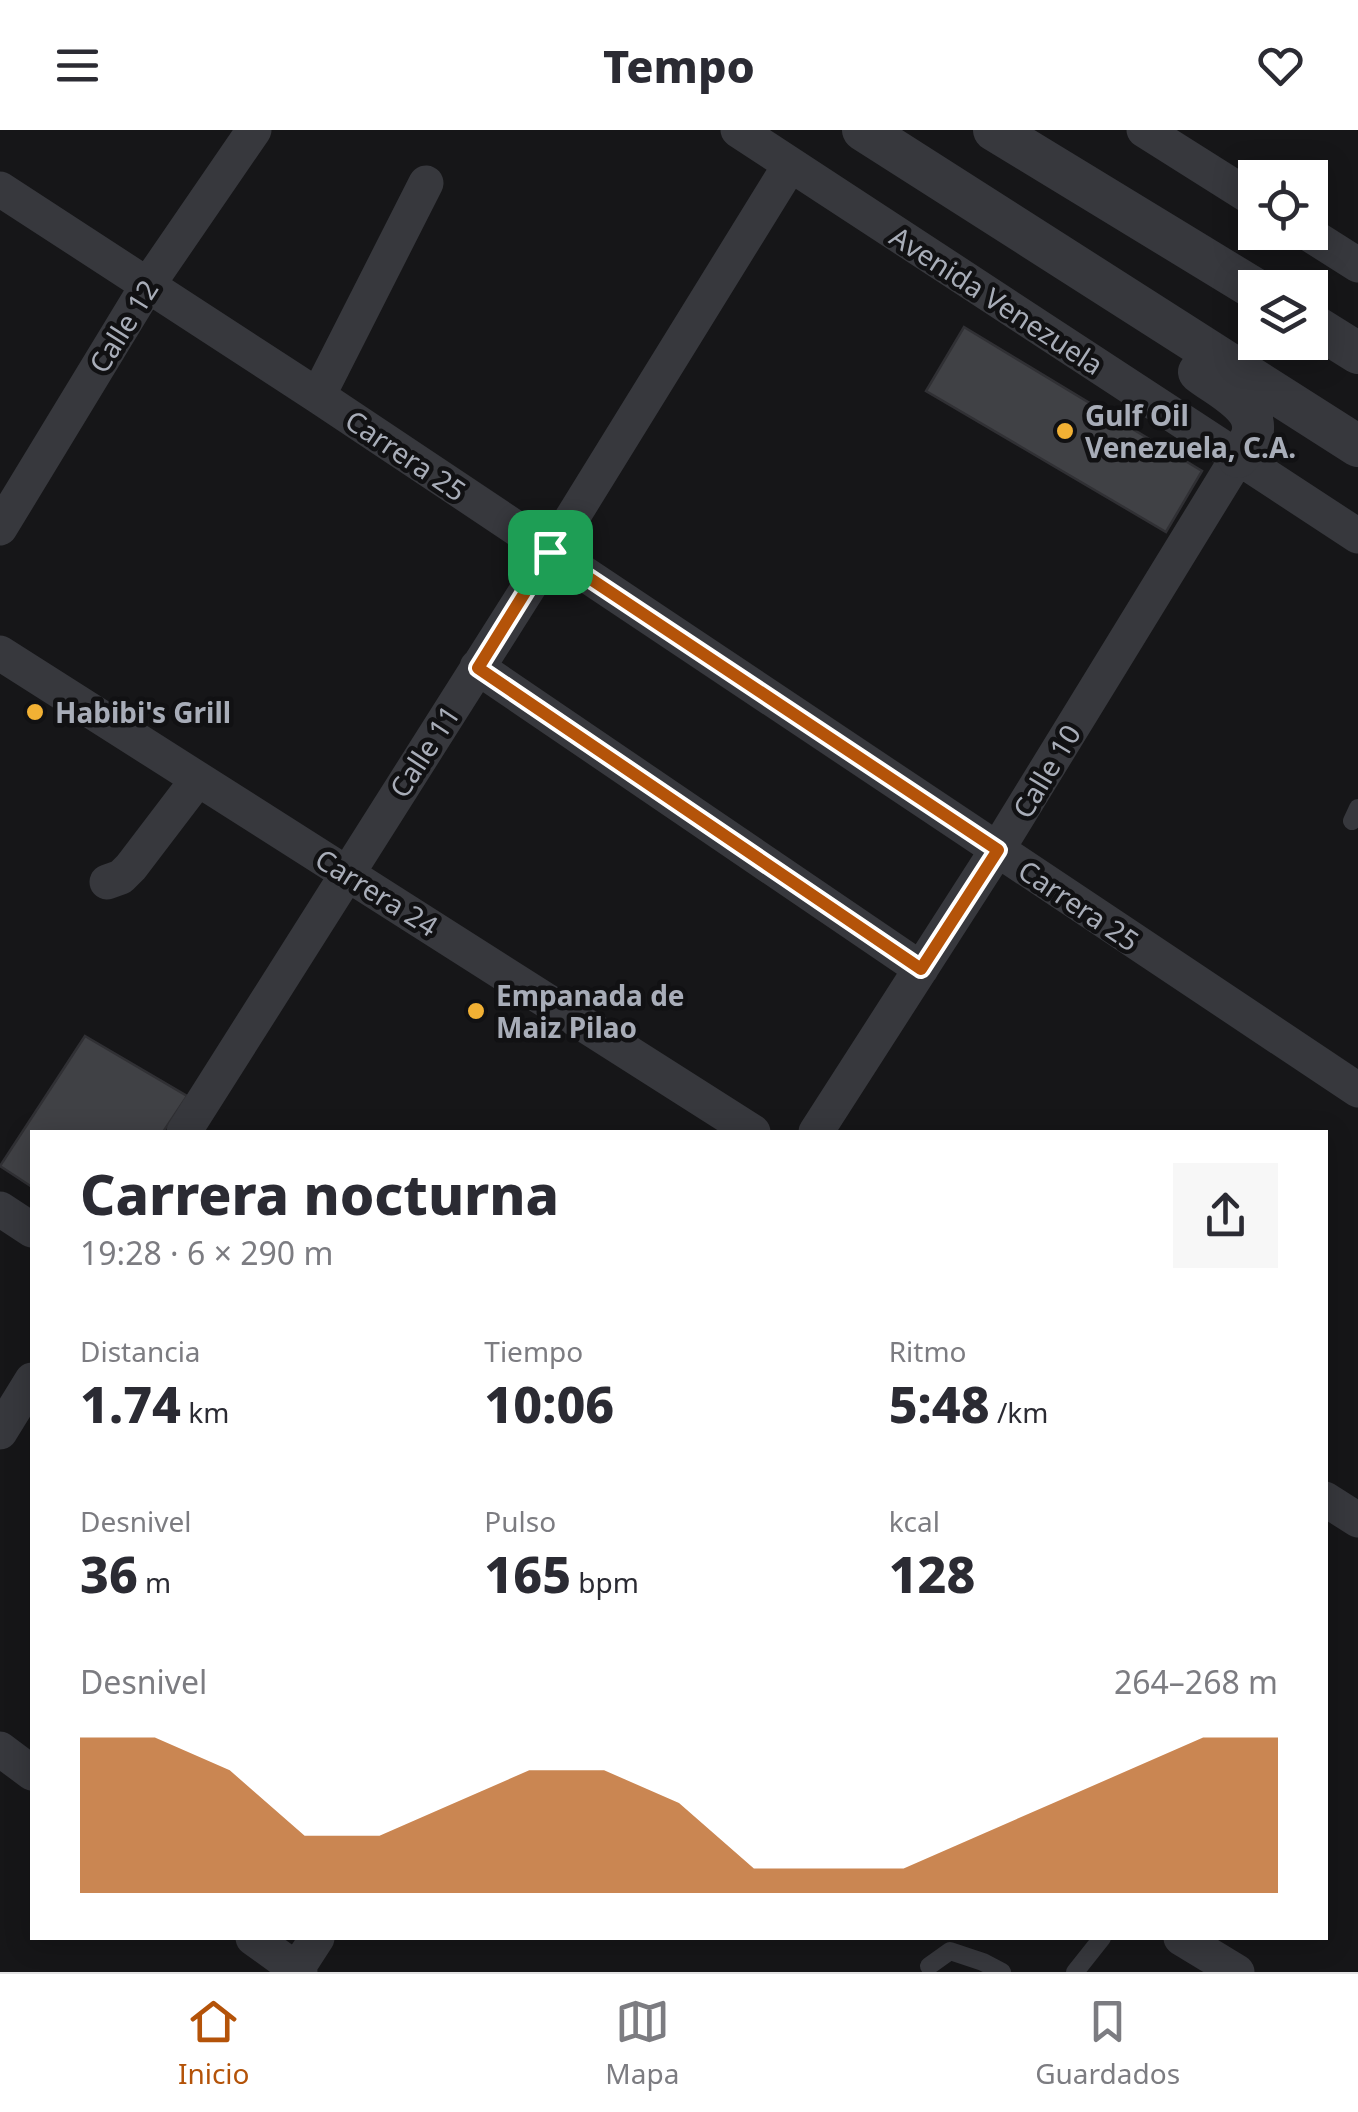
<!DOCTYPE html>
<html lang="es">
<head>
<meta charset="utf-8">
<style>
	:root { --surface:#fff; --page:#f7f7f7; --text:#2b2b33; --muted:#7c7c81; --line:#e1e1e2; --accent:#b45309 }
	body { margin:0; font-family:"Noto Sans",sans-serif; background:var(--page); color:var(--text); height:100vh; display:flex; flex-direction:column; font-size:38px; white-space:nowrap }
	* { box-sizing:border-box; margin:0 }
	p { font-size:32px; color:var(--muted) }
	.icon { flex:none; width:55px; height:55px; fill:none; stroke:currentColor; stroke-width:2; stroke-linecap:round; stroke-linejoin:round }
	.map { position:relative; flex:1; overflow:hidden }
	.sheet { position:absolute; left:30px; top:1000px; width:1298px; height:810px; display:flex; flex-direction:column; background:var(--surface); border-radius:0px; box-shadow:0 5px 25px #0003 }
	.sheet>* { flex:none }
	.tools { position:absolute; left:1238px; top:30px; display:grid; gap:20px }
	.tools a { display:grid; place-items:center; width:90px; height:90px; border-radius:0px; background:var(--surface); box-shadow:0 5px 25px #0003; font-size:50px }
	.pin { position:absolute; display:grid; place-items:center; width:85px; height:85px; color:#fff; margin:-42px; border-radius:20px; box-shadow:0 5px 15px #0006 }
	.round { display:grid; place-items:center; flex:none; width:105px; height:105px; border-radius:0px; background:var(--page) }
	.summary { display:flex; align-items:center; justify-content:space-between; height:170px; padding:0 50px }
	h1 { font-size:55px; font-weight:800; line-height:75px }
	.figures { display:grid; grid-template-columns:repeat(3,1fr); gap:15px; height:170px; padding:10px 50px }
	.figures div { display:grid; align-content:center }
	.figures b { font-size:50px; font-weight:800 }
	.figures small { font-size:28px; font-weight:400 }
	.figures p { font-size:28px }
	.chart { height:280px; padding:20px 50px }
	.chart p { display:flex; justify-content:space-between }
	.chart svg { width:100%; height:180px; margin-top:10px; fill:var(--accent); opacity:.7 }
	header { display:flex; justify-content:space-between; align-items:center; height:130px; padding:0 50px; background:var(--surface); font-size:45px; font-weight:800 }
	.dock { display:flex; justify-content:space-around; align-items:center; height:140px; border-top:2px solid var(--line); background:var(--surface); font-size:28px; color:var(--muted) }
	.dock a { display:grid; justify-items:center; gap:5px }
	.dock .active { color:var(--accent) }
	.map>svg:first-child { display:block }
</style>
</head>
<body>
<header><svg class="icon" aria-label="menu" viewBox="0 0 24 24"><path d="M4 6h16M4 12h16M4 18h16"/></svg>Tempo<svg class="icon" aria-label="heart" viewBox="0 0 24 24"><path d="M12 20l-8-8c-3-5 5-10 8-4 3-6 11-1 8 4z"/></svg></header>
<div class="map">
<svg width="1358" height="1842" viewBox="0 0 1358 1842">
	<rect width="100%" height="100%" fill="#161618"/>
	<path fill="#404145" stroke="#303034" stroke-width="2.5" d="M964,197L1202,341L1166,402L926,261Z
		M85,906L187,966L163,1002H32V1057L0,1036Z"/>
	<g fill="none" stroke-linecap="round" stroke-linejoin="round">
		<path stroke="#37383d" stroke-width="18" d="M1352,691L1358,678
			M929,1836L950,1821L983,1832L1002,1842
			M1075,1842L1102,1808"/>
		<path stroke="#37383d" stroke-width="35" d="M738,0L1358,406
			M1144,0L1255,70
			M0,59L318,266L1358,960
			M1306,102L1358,135
			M318,266L426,53
			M0,398L147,156L254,0
			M0,523L753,1002
			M477,537L921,839
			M107,752L121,747L131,737L198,649
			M184,1002L551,422L790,35
			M816,1002L997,720L1238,327
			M0,1079L32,1100
			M0,1302L32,1250
			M1325,1369L1358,1390
			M0,1619L32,1643
			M253,1808L300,1842
			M1181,1808L1237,1842
			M295,1842L317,1808"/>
		<path stroke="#37383d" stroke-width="42" d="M863,0L1358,316
			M994,0L1255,159
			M1310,193L1358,223
			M1199,242C1216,256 1255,273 1253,299C1253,309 1244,319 1238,327"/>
	</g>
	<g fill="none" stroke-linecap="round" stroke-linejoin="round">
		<g stroke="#fff" stroke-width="20">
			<path id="route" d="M550,422L998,720L921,839L478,538Z"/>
		</g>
		<use href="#route" stroke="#b45309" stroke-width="12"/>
	</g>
	<g fill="#f2b134" stroke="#111113" stroke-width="4">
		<circle cx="1065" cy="301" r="10"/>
		<circle cx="35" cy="582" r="10"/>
		<circle cx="476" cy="881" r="10"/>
	</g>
	<g text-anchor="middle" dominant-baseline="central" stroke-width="9" stroke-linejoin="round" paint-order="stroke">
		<g font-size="28" fill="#a8adb8" stroke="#111113">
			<text transform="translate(997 170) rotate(33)">Avenida Venezuela</text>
			<text transform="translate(123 196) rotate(-58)">Calle 12</text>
			<text transform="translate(406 325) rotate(34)">Carrera 25</text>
			<text transform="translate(424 621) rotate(-57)">Calle 11</text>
			<text transform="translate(1046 641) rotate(-59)">Calle 10</text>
			<text transform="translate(377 762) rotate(32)">Carrera 24</text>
			<text transform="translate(1079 775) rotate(34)">Carrera 25</text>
		</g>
		<g font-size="28" font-weight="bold" fill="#a8adb8" stroke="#111113" text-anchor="start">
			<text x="1085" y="285">Gulf Oil<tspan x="1085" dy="32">Venezuela, C.A.</tspan></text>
			<text x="55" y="582">Habibi's Grill</text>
			<text x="496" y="865">Empanada de<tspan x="496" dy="32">Maiz Pilao</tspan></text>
		</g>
	</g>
</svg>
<div class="tools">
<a><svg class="icon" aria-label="locate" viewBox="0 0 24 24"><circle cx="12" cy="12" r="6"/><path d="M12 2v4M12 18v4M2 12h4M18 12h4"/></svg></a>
<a><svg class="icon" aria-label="layers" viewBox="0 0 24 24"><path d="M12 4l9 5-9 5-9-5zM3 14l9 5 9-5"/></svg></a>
</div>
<div class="pin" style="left:550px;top:422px;background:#1e9e55"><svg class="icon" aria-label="arrive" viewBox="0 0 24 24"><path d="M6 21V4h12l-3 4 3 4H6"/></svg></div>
<section class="sheet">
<div class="summary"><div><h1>Carrera nocturna</h1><p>19:28 · 6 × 290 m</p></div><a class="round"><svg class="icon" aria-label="share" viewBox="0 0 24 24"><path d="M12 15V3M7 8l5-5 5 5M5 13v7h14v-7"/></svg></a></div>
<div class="figures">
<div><p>Distancia</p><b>1.74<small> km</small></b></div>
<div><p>Tiempo</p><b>10:06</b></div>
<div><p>Ritmo</p><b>5:48<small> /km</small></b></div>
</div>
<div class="figures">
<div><p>Desnivel</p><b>36<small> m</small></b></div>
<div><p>Pulso</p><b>165<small> bpm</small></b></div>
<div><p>kcal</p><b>128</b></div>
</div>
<div class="chart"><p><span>Desnivel</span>264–268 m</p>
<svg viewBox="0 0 160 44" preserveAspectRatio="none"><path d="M0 44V6L10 6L20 14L30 30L40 30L50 22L60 14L70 14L80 22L90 38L100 38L110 38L120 30L130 22L140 14L150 6L160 6V44z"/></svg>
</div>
</section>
</div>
<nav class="dock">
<a class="active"><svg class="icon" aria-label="home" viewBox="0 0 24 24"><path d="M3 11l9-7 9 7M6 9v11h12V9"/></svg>Inicio</a>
<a><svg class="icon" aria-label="map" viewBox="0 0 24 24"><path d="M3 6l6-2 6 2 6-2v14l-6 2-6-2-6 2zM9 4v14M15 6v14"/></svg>Mapa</a>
<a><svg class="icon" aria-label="saved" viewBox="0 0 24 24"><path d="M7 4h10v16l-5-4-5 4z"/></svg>Guardados</a>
</nav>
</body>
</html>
